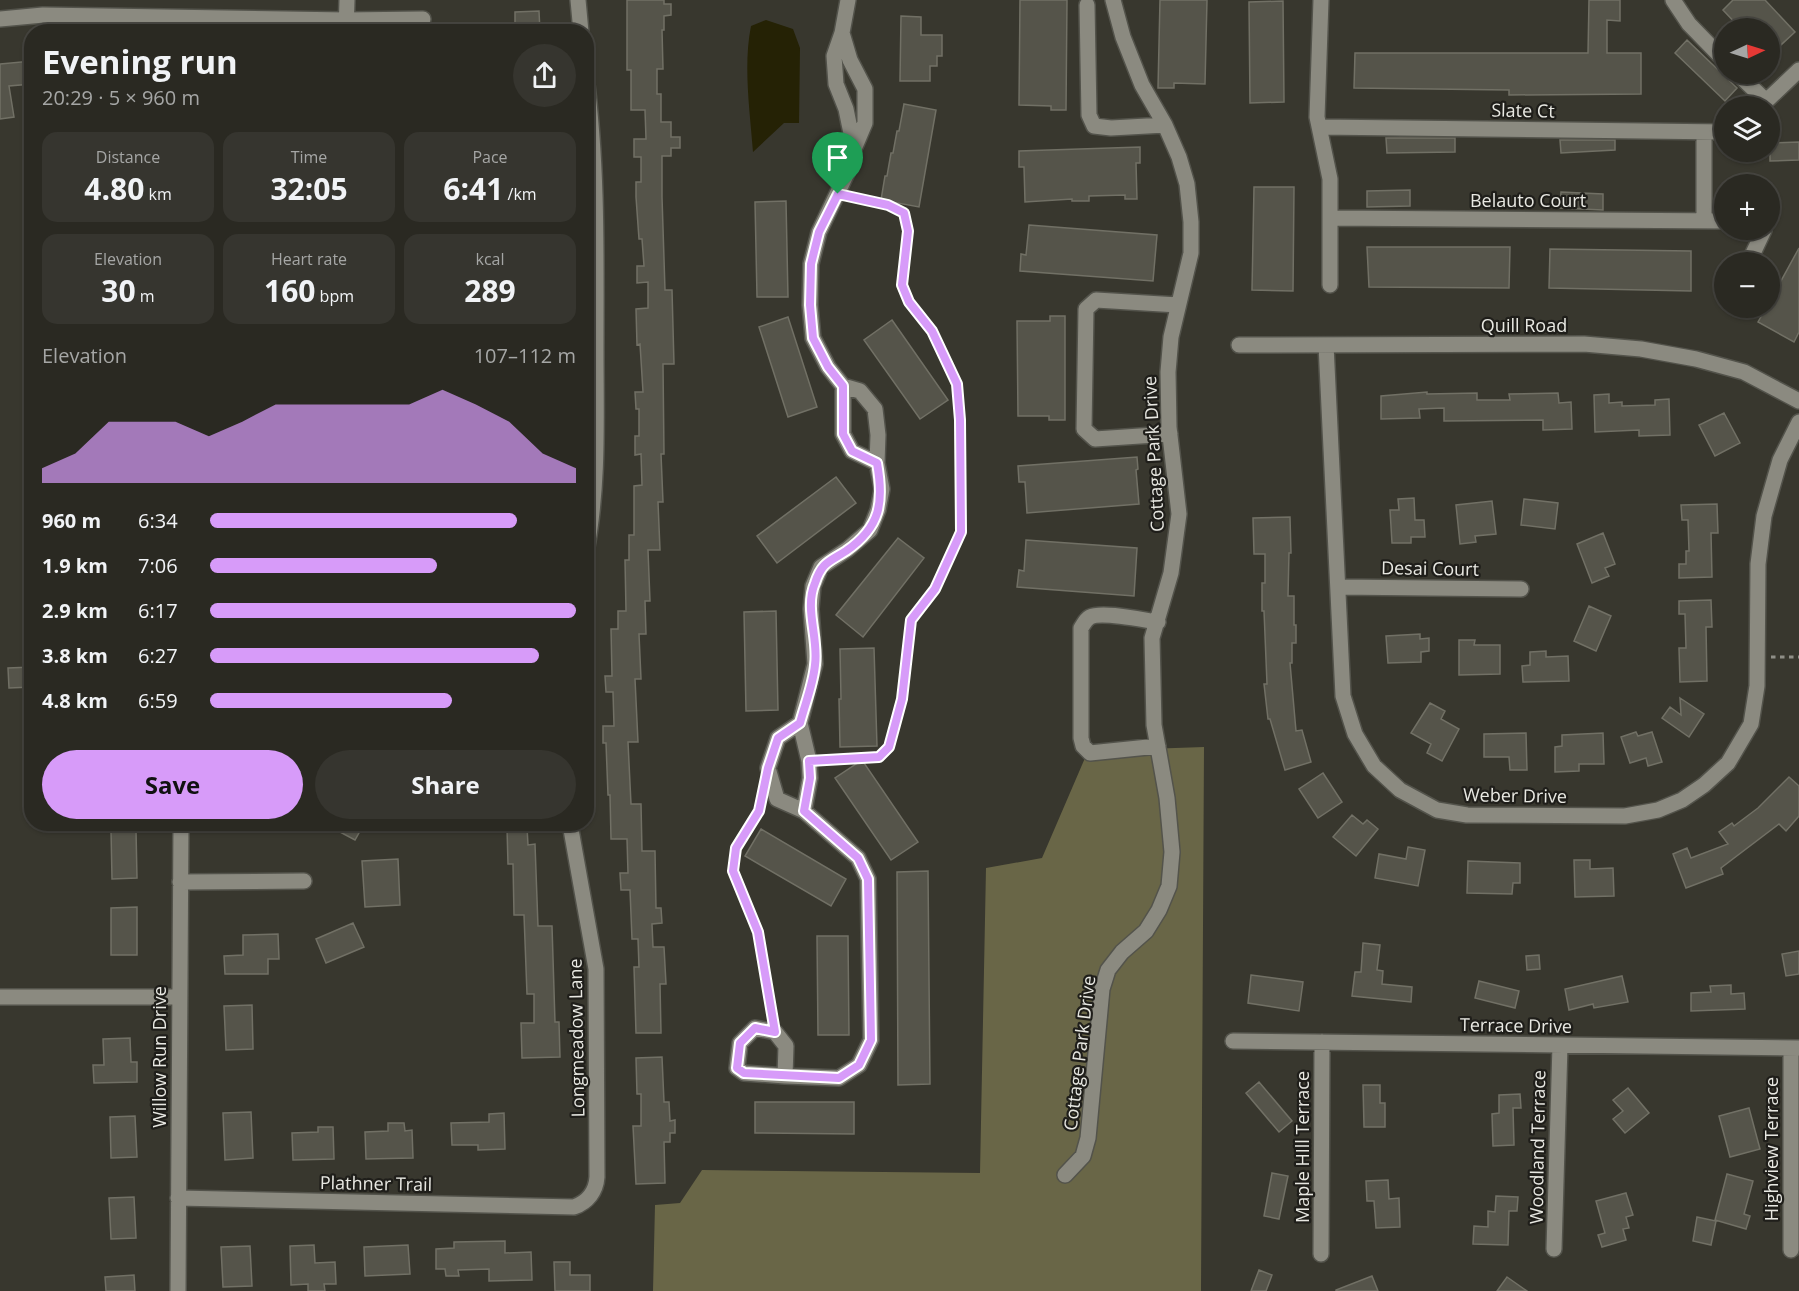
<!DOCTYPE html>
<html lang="en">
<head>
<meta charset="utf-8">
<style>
	:root { --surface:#2a2922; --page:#36352f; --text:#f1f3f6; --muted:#a5a6a5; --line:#464540; --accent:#d79bf9 }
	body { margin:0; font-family:"Open Sans",sans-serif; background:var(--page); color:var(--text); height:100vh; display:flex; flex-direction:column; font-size:22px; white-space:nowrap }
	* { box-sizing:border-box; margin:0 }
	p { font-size:20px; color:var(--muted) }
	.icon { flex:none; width:33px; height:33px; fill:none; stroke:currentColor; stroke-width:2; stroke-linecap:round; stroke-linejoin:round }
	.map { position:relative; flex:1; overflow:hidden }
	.details { position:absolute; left:24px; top:24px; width:570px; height:807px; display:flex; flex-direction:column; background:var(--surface); border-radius:24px; box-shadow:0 2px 4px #0004,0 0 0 2px var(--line) }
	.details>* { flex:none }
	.needle { width:39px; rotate:86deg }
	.fabs { position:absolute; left:1714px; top:18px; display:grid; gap:12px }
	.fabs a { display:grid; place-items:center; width:66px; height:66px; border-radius:50%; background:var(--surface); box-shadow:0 2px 4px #0004,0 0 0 2px var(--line); font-size:30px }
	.pin { position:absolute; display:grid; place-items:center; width:51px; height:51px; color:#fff; margin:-62px -26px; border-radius:50% 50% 50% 0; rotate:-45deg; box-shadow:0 0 6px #0007 }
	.pin .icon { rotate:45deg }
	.round { display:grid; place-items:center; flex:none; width:63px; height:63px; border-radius:32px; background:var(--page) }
	.overview { display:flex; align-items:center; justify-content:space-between; height:102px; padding:0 18px }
	h1 { font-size:33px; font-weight:700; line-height:45px }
	.metrics { display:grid; grid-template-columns:repeat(3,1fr); gap:9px; height:102px; padding:6px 18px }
	.metrics div { display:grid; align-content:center; border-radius:15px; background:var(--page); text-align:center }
	.metrics b { font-size:30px; font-weight:700 }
	.metrics small { font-size:16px; font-weight:400 }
	.metrics p { font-size:16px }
	.chart { height:168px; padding:12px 18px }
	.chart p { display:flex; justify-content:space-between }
	.chart svg { width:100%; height:108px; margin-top:6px; fill:var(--accent); opacity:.7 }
	.primary-button { display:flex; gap:12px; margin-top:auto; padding:12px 18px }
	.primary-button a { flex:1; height:69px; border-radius:36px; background:var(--accent); color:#111; font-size:24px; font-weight:700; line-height:69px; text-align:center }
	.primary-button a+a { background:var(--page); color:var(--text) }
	ul { padding:0 18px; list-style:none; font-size:20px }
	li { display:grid; grid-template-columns:96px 72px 1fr; align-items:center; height:45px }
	li i { height:15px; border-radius:8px; background:var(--accent) }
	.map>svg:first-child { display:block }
</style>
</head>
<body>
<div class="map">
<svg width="1799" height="1291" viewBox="0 0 1799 1291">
	<rect width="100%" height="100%" fill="#38372e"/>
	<path fill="#696647" d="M1204,747L1201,1291H653L655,1205L680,1203L702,1170L980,1173L986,868L1042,858L1088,751Z"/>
	<path fill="#252205" d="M766,20L793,29L800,48L799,123H784L753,152C750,111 743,66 751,26Z"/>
	<path fill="#55544a" stroke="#717065" stroke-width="1.5" d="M627,0H664V4H671V15L664,16V30H662L663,69H657V94H661V122H671V137H680V148H671V156H662V197L665,290H672L674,364H663L664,454H661L663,502H658L660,550H648L650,601H645L646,634H639L641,679H635L638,742H628L631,804H641L642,851H655L656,908H661L662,923L652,924L653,947H664L666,984H660L661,1033H636L634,967H639L638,939H632L630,890H621L620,873H628L627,839H611L610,795H608L606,743H603V726H614L613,692H606L605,676H612L611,629H618V611H626L625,560H629V535H634V486L642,485L641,454L635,455V436H639V409H636L635,392H643L640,344L637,345L636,309L648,308V282L637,283V266H644L642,239H639L636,197V182H641V157H634V139H646L645,110H631V70H627Z
		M1020,0H1067L1066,110H1051V106L1019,105Z
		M1160,0H1207L1205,84L1174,83V88H1158Z
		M1589,0H1620V21L1607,20V53H1641V94L1509,95V90L1354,88L1355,53H1588Z
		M1733,0H1765L1795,32L1770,55V28H1740L1723,10Z
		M1283,1L1284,102L1250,103L1249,2Z
		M539,11L540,32H518V27H515V12Z
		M901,16L921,17V35H942V56H937V66H930V81H900Z
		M1687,40L1737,88L1725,101L1675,53Z
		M32,61V84L9,86L14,117L0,119V64Z
		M904,104L936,110L919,207L881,200L885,176H887L891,153H893L897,131H899Z
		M1386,138H1455V152L1387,153Z
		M1560,140H1615V150L1561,153Z
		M1799,142V160L1770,161V143Z
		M1140,147V163H1136L1137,199H1125V195L1089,196V201H1072V199L1025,202L1024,167H1019V151Z
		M1254,187H1294L1293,291L1252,290Z
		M1410,190V206L1367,207V191Z
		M1561,192L1603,194V210L1560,208Z
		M786,201L788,297H757L755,202Z
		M1029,225L1157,235L1153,281L1020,271L1021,254L1026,255Z
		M1367,247H1510L1509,288L1369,287Z
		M1799,248V332L1794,342L1758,322L1766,308H1770V301Z
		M1550,249L1691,251V291L1549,288Z
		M1050,316H1065V420H1049V416H1018L1017,321H1050Z
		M788,317L817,407L788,417L759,327Z
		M892,320L948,400L920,419L864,340Z
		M1427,392V394L1477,393V400H1510L1509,394L1558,393L1559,403L1571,402L1572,429L1543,430V420L1444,421V408L1419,409L1420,418L1381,419V396Z
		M1609,394V403L1622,402V406L1655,405V400L1669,399L1670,435L1639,436V430L1595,432L1594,395Z
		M1724,413L1740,443L1715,456L1699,425Z
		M1137,457L1138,469L1136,470L1139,504L1027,513L1025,482H1019L1018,466Z
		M836,477L856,503L777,563L757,536Z
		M1414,498L1415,520H1424L1425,537H1411V543H1392L1390,510H1399L1398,499Z
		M1524,499L1558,503L1555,529L1521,525Z
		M1492,501L1496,534L1475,536L1476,542L1460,544L1456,505Z
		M1717,504L1718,533H1711L1712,577L1679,578V564H1686V551H1689L1688,520H1682L1681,505Z
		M1290,517L1291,553H1289L1288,596H1294V625H1296V643H1292V663H1290L1296,731L1302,730L1311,762L1285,770L1270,719H1268L1264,684H1267L1264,611H1262V583H1265V554H1254L1253,518Z
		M1603,533L1615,564L1605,568L1609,576L1592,583L1577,544Z
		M898,538L924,558L863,637L836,615Z
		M1026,540L1137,548L1134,596L1017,587L1019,570L1024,571Z
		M1711,600L1712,627H1706L1707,681L1680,682L1679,648H1686L1685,614H1679V601Z
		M1589,606L1611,616L1596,651L1574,641Z
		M776,611L778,710L746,711L744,612Z
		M1420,634V639L1429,638V651L1421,652V662L1388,663L1386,636Z
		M1459,640H1475L1474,645H1500V674L1459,675Z
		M874,648L877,746L840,747L839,699H841L840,649Z
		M1546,651V657L1568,656L1569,681L1523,682L1522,666L1530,665V652Z
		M32,667V687L9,688L8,668Z
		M1680,698L1704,714L1689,737L1662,718L1670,707L1681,715Z
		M1430,703L1445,711L1441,719L1459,729L1442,761L1427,753L1431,744L1411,733Z
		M1636,732L1638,736L1652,732L1662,762L1648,766L1646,758L1630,763L1621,737Z
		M1526,733L1527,770H1510L1509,757H1484V734Z
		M1603,733L1604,764H1579V771L1555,772V747L1562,746V735Z
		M862,760L918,842L891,860L835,778Z
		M1323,773L1342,802L1318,818L1299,789Z
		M1789,777L1799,786V816L1786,831L1779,824L1721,868L1723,874L1686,888L1673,854L1687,848L1691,858L1728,844L1719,832L1732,823L1734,826L1758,808Z
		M1352,815L1363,824L1367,820L1378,829L1356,856L1333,837Z
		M325,824H364L355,840Z
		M527,827L528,845L535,844L538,926H552L555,1022H559L560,1057L522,1058L521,1023H534V994H527L524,915H514L513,864H508L507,828Z
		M761,829L846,879L831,906L745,856Z
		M136,830L137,878L112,879L111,831Z
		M1408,847L1425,850L1418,886L1375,878L1379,854L1406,859Z
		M398,859L400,905L365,907L362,861Z
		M1574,860H1590V869L1613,868L1614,896L1575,897Z
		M1468,861L1520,863V883H1513L1512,894L1467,893Z
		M928,871L930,1084L898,1085L897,872Z
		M137,907V955H111V908Z
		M353,923L364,947L326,963L316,939Z
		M278,934L279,959H268V974H225L224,956L243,955V935Z
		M817,936H848L849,1035H818Z
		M1363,943L1380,945L1377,970L1383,971L1382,984L1412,987L1411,1002L1352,996L1355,972H1361Z
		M1799,951V974L1786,976L1782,954Z
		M1539,955L1540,969L1527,970L1526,956Z
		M1251,975L1303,982L1299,1011L1248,1003Z
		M1622,976L1628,1002L1594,1008L1593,1004L1569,1010L1565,989Z
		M1479,981L1519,991L1515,1008L1475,998Z
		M1731,985V994L1744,993L1745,1009L1691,1011V993L1711,992L1710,986Z
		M252,1005L253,1049L226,1050L224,1006Z
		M130,1038L131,1062H137V1082L94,1083L93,1065H104L103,1039Z
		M662,1057L664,1102H669L670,1121L675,1120V1133H670V1142H664L665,1183L636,1184L633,1126H641V1094H637L636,1058Z
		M1259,1082L1292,1121L1279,1132L1246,1093Z
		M1363,1085H1380V1103H1385V1127H1364Z
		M1628,1088L1649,1113L1625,1133L1613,1119L1623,1111L1613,1100Z
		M1520,1094L1521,1108H1513L1514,1145L1493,1146L1492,1114L1499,1113V1095Z
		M755,1102H854V1134L755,1133Z
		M1749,1108L1760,1149L1730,1157L1719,1116Z
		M251,1112L253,1158L225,1160L223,1113Z
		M504,1113L505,1149L478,1150V1145H452L451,1123L489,1122V1114Z
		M135,1116L137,1157L111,1158L110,1117Z
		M388,1123H404L405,1131L412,1130L413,1158L366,1159L365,1132L388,1131Z
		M318,1127H333L334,1159L293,1160L292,1133L318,1132Z
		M1272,1173L1288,1176L1279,1219L1264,1216Z
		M1727,1174L1753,1181L1744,1214L1750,1216L1746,1229L1715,1220Z
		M1388,1180L1389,1199L1399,1198L1400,1227L1376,1228L1374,1201H1367L1366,1181Z
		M1626,1193L1633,1215L1626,1217L1629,1228L1623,1229L1626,1240L1602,1247L1598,1235L1605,1233L1596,1201Z
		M1496,1196L1518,1197L1517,1211H1509L1508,1245L1473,1244L1474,1226L1488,1227V1211L1495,1212Z
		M134,1197L136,1238L111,1239L109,1198Z
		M1697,1217L1716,1221L1711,1245L1693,1241Z
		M505,1241V1253L531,1252L532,1280L489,1281V1269L458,1270L459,1276H446L445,1269H436V1249L454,1248V1242Z
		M314,1245L315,1263L335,1262L336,1284H324L325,1291H308V1284L291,1285L290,1246Z
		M408,1245L410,1274L365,1276L364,1247Z
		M250,1246L252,1286L223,1287L221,1247Z
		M554,1262H570V1275H590V1291H555Z
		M1259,1270L1272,1275L1266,1291H1251Z
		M134,1275L135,1291H106L105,1277Z
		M1372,1276L1378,1291H1336V1290Z
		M1507,1277L1527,1291H1497Z"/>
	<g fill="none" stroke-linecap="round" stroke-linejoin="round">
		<g stroke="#53534b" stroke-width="18">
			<path id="minor" d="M578,0L581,32
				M848,0L842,33L834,56L836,84L846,109L854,148
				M1321,0L1317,117L1330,179V285
				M1673,0L1689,24L1725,61
				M1087,5L1089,115L1094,126L1111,128L1165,125
				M0,19L43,15L346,20L423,19
				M346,32L347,0
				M1738,74L1766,101
				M586,77C598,168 596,260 596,351C596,418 599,486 586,552
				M1761,106L1799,70
				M1320,127L1725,132
				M1330,218L1725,221
				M1704,221V133
				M1749,262L1764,230
				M1239,345L1584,344L1641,349L1696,359L1744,372L1799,401
				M1326,345L1343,696L1355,734L1374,766L1400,790L1437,810L1467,815L1625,816L1658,810L1682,800L1704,785L1728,763L1751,724L1757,686L1758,564L1764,516L1780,460L1799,422
				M843,386V434L852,451L877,463
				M1170,434L1095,439L1084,429L1086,309L1096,300L1178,305
				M1339,587L1521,589
				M1158,622C1143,620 1102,611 1090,617C1085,620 1084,624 1081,628V738L1083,746L1090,753L1158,746
				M804,811L810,778L809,761L800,723L815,664L811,609L813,586L821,567L848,549L870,530L878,510L882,489L877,463L878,435L875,409L860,391L843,386L828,367L813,338L810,305L811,264L819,232L847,173L854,149L865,123V89L850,60L842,33
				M180,882L304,881
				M0,997H179
				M1233,1041L1799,1048
				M785,1076L744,1073L737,1068L740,1043L755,1028L775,1032L786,1046L785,1076L839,1078L859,1065L871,1040L868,879L858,858L804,811L777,799L768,768L778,738L800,723
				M1065,1175L1083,1156L1088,1138L1102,989L1108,970L1122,952L1146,931L1159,910L1169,886L1172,852L1167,798L1154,725L1152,638L1171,573L1179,514L1169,427L1168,372L1171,337L1191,253V222L1187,184L1179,157L1165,125L1142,85L1123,37L1113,0
				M178,1198L574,1207C588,1202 596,1191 597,1177L596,969L570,824
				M1554,1249L1560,1045
				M1791,1250V1048
				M1321,1254L1322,1042
				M178,1291L181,824"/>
		</g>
		<path stroke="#8f8f87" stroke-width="3" stroke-dasharray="4.5 4.5" stroke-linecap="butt" d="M1771,657H1799
			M822,760L878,757L889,747L902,699L911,620L935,589L961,532L960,420L957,384L932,331L909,302L902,285L908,231L904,213L888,205L851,197
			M761,801L759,811L736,848L733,871L758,932L773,1018"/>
		<use href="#minor" stroke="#8b8a80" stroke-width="15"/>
	</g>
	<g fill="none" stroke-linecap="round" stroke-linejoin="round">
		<g stroke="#fff" stroke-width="12">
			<path id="route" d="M838,194L888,205L904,213L908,231L902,285L909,302L932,331L957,384L960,420L961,532L935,589L911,620L902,699L889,747L879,757L809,761L810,778L804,811L858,858L868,879L871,1040L859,1065L839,1078L744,1073L737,1068L740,1043L755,1028L775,1032L758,932L733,871L736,848L759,811L768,768L778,738L800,723C805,704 813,685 815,665C819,638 804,609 815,583C822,562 829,562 846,551C881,527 884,502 877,463L852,451L843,434V386L828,367L813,338L810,305L811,264L819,232Z"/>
		</g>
		<use href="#route" stroke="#d79bf9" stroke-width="8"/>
	</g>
	<g text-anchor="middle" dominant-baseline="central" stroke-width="4.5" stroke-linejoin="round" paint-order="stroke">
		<g font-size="18" fill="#e8e8e2" stroke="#1f1e1a">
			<text transform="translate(1523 110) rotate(1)">Slate Ct</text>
			<text x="1528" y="200">Belauto Court</text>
			<text x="1524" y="325">Quill Road</text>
			<text transform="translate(1153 454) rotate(-93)">Cottage Park Drive</text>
			<text transform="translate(1430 568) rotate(1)">Desai Court</text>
			<text transform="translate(1515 795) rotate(1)">Weber Drive</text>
			<text transform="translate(1516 1025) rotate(1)">Terrace Drive</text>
			<text transform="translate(576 1038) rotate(-91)">Longmeadow Lane</text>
			<text transform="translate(1079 1053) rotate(-83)">Cottage Park Drive</text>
			<text transform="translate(159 1057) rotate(-90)">Willow Run Drive</text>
			<text transform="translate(1302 1147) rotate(-90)">Maple HIll Terrace</text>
			<text transform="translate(1537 1147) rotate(-89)">Woodland Terrace</text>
			<text transform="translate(1771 1149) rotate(-90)">Highview Terrace</text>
			<text transform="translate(376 1183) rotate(1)">Plathner Trail</text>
		</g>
	</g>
</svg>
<div class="fabs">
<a><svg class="needle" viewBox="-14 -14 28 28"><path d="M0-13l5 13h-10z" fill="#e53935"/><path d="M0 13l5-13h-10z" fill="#a5a6a5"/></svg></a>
<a><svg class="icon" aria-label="layers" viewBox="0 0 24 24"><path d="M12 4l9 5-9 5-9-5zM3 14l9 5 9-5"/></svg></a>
<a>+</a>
<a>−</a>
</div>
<div class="pin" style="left:838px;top:194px;background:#1e9e55"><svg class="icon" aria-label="arrive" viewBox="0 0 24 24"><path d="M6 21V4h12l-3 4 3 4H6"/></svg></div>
<section class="details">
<div class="overview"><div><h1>Evening run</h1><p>20:29 · 5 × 960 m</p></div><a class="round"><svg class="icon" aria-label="share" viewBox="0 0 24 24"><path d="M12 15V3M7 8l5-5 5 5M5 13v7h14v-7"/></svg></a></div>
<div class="metrics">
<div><p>Distance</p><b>4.80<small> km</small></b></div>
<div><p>Time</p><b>32:05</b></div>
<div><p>Pace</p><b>6:41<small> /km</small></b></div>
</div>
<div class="metrics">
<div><p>Elevation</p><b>30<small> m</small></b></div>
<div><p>Heart rate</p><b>160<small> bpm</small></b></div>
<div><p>kcal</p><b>289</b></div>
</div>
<div class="chart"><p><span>Elevation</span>107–112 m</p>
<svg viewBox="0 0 160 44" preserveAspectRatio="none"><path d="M0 44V38L10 32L20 19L30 19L40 19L50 25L60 19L70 12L80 12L90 12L100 12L110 12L120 6L130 12L140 19L150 32L160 38V44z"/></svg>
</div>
<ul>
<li><b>960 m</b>6:34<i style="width:84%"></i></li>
<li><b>1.9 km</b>7:06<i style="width:62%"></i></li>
<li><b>2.9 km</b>6:17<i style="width:100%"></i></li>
<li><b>3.8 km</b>6:27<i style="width:90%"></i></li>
<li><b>4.8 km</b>6:59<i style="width:66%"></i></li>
</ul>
<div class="primary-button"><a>Save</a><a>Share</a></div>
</section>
</div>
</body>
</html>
